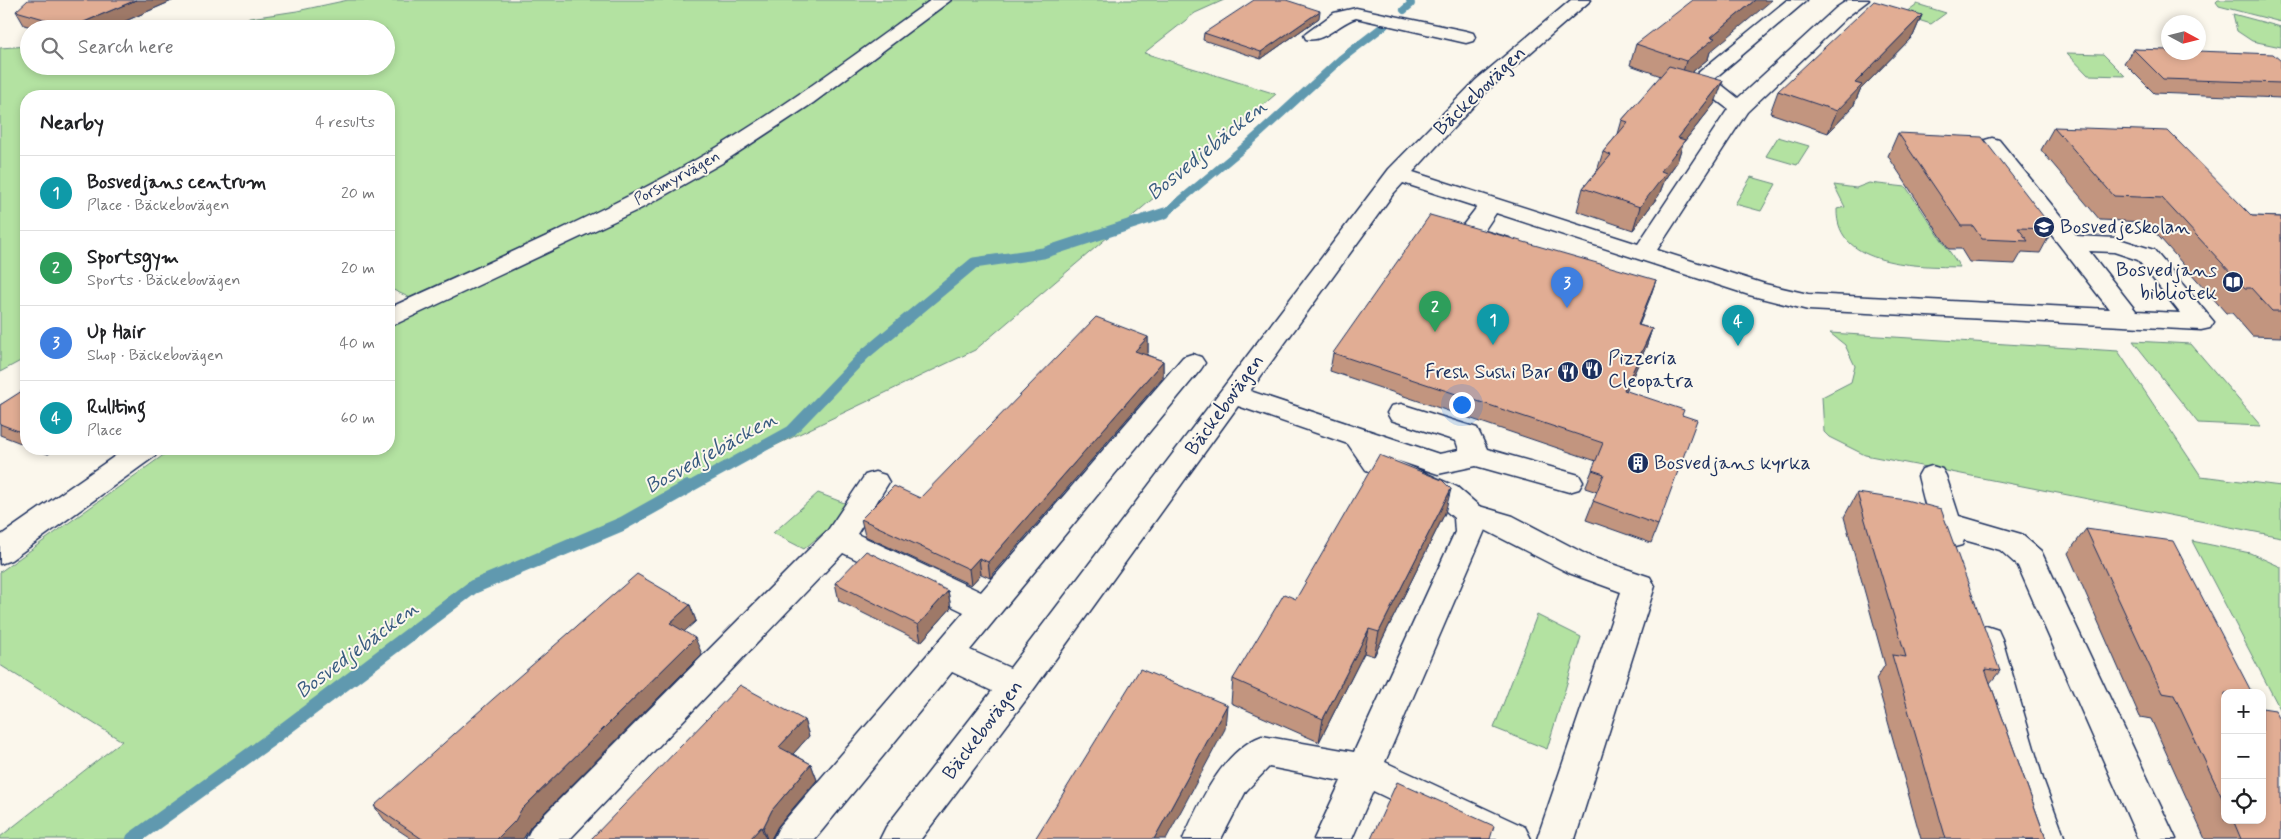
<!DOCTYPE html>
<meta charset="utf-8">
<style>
body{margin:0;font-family:Mynerve,sans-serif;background:#f6f6f6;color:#202124}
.controls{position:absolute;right:15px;bottom:15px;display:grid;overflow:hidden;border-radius:10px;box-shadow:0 2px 8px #0003}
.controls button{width:45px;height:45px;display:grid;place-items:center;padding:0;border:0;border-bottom:1px solid #e0e0e0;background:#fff;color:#202124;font:25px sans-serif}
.compass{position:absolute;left:2161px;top:15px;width:45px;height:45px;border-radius:50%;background:#fff;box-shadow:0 2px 8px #0003;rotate:97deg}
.you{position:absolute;left:1461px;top:404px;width:18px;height:18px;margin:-12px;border:4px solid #fff;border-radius:50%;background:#1a73e8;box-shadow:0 0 0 8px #1a73e833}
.badge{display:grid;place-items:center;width:32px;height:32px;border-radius:50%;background:#1b2f5e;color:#fff;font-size:16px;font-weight:700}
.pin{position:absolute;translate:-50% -41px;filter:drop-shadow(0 1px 2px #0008)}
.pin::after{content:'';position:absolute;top:26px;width:18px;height:15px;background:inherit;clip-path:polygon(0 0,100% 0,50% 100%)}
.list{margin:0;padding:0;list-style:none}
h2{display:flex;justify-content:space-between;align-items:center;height:65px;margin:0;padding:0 20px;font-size:21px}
h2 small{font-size:16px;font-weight:400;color:#757577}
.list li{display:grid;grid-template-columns:32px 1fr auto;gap:15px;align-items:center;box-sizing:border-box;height:75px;padding:0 20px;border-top:1px solid #e0e0e0}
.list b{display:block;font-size:19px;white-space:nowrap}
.list p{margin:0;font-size:16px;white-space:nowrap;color:#757577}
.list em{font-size:16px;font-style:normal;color:#757577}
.icon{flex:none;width:28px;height:28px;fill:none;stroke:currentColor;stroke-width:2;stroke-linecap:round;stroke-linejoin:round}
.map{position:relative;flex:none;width:2281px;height:839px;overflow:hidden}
.search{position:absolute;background:#fff;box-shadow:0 2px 8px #0003;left:20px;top:20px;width:375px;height:55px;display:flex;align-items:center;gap:12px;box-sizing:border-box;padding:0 18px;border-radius:28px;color:#757577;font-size:19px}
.panel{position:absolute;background:#fff;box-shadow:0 2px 8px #0003;left:20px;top:90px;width:375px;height:365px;border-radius:20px}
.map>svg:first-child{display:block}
</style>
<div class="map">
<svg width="2281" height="839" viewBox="0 0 2281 839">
<rect width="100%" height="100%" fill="#fbf7ec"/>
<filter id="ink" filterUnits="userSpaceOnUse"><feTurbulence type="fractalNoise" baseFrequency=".02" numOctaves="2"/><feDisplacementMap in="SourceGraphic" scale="10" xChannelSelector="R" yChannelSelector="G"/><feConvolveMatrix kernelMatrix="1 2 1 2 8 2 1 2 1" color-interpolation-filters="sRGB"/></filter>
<g filter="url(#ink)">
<g fill="#b3e2a1" stroke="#678880">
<polygon points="348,0 1224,0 1195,13 1144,53 1276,94 975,350 481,586 134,839 0,839 0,837 122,741 0,665 0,572 172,449 389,449 389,319 419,302 389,288 389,96 26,96 26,358 0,372 0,48 29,46 29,66 386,66 386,29 177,29 297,11"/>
<polygon points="2218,0 2281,0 2281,22 2219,6 2216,2"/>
<polygon points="1917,4 1946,13 1931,24 1902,15"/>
<polygon points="2233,14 2281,27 2281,47 2252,41 2237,31"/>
<polygon points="2067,53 2103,54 2125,76 2088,75"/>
<polygon points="1778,137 1809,146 1797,165 1766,156"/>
<polygon points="1751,177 1776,184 1761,211 1735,204"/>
<path d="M 1869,183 L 1906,187 L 1960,267 C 1921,266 1835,268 1837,209 L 1845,207 L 1834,185 L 1856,188 Z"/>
<polygon points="1830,333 2118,351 2201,476 2281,486 2281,537 1865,455 1829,437 1824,432 1822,397 1851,382 1855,366 1845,345"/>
<polygon points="2133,341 2191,344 2261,426 2198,423"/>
<polygon points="818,493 847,504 841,518 804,549 773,533"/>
<polygon points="2192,541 2250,553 2281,567 2281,711"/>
<polygon points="1537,615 1581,637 1547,749 1494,728"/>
</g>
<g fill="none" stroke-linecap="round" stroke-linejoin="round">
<g stroke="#6099af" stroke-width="8">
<polyline points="1404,10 1411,4 1410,0"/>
<polyline points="1163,215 1248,144 1341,59 1385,25"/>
</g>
<polyline stroke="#6099af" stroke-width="11" points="686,489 791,431 865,354 974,263 1043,253 1165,213"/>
<polyline stroke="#6099af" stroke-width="14" points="133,839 270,740 473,587 622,524 688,487"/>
<g stroke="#1b2f5e" stroke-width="3">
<g id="minor">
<path d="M 931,0 L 951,0 L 813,103 L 722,163 L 642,208 L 398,323 L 389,325 L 389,308 C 496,259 604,213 706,154 C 784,108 857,53 931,0 Z"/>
<path d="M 1571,0 L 1591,0 L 1490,88 L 1413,172 L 1638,244 L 1728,109 L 1703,90 L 1695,77 L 1698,73 L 1787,0 L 1807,0 L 1715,78 L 1718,82 L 1738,98 L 1836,8 L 1848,0 L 1869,0 L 1848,16 L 1747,112 L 1657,250 L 1765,284 L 1808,294 L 2109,309 L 1981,144 L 1985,140 L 1992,138 L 1999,140 L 2077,236 L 2116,238 L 2154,250 L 2214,322 L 2210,328 L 2201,330 L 1808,310 L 1749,295 L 1496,213 L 1484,231 L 1509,238 L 1513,243 L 1509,248 L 1501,250 L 1466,240 L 1460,229 L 1477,207 L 1403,183 L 1393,194 L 1250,391 L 1439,454 L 1459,450 L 1456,441 L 1391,420 L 1387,413 L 1391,406 L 1401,404 L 1477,428 L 1487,449 L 1579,475 L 1583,482 L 1579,489 L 1569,492 L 1476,466 L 1438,474 L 1396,460 L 1457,487 L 1479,506 L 1513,516 L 1591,557 L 1650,577 L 1655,586 L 1575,839 L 1537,839 L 1621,592 L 1569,573 L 1485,530 L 1385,762 L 1525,827 L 1531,839 L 1473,839 L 1373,791 L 1352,839 L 1314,839 L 1341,781 L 1269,767 L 1246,791 L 1221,839 L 1183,839 C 1199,803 1223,750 1262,736 L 1354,752 L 1455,532 L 1454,518 L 1437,503 L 1366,470 L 1348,444 L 1238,406 L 1028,697 L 921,839 L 880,839 L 886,827 L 992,691 L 952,672 L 815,839 L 773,839 L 779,827 L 964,612 L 843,553 L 570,839 L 526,839 L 532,827 L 828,530 L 865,475 L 875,472 L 885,475 L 889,482 L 857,534 L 981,592 L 1183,357 L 1192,354 L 1201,357 L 1205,363 L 1201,369 L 970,650 L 1010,668 L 1389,169 L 1476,80 ZM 2089,251 L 2114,252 L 2138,260 L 2180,313 L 2136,311 Z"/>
<path d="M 1356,8 L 1466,31 L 1473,33 L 1475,37 L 1473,41 L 1466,43 L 1356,18 C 1339,23 1324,43 1306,39 L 1304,35 L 1334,13 Z"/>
<polygon points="125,449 159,449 155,456 11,560 0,564 0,536"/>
<polygon points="1932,466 1942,469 1946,476 1959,516 2021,534 2041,551 2176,839 2138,839 2018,566 2000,550 1964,540 1962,545 1951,548 1940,545 1934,532 1900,524 1896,516 1900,508 1911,505 1926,508 1918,476 1922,469"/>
<polygon points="1986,626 1998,630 2002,639 2043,779 2065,839 2027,839 2007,779 1970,639 1974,630"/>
</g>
</g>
<use href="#minor" fill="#fbf7ec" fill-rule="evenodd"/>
</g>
<g fill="#c2957f" stroke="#1b2f5e">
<polygon points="174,0 107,29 39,29 24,25 16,11"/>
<polygon points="1922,15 1913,36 1860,90 1853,107 1828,133 1770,113 1778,91"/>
<polygon points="1319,18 1261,59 1203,40 1204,33"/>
<polygon points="1636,44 1710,52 1708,59 1692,72 1715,103 1683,143 1677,162 1665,179 1659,195 1633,230 1577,211 1583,188 1597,171 1603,152 1618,134 1622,120 1661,76 1630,65"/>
<polygon points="2133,49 2281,61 2281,98 2154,93 2124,63"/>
<polygon points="2054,127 2252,216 2281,217 2281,337 2252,336 2232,313 2226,313 2146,222 2100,220 2041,150"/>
<polygon points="1898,133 2053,229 2040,253 2022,252 2015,264 1969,262 1961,249 1949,249 1888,156"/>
<polygon points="1656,280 1639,325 1652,329 1646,347 1626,391 1682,415 1658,525 1651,543 1586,520 1597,492 1585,488 1596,461 1330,371 1333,353"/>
<polygon points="1148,337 1148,353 1147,355 1163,361 1163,377 990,578 981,574 971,585 865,536 861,519 920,498"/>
<polygon points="26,390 26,445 0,435 0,405"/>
<polygon points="35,449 56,449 48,454"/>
<polygon points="1857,493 2000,671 1990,683 2046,839 1921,839 1876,679 1885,665 1844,517"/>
<polygon points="1445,513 1374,656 1364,653 1319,742 1231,703 1233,679 1296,599"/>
<polygon points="2086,529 2225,693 2225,820 2262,820 2281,839 2205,839 2151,719 2140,717 2068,553"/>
<polygon points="835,583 948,591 951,608 921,642 839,601"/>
<polygon points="690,605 696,621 684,631 702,654 531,826 525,836 523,839 412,839 386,822 374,806"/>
<polygon points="804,720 809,736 793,754 811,764 817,780 778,826 771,839 591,839"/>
</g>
<g fill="#9e7968" stroke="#1b2f5e">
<polygon points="136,0 174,0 107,29 73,29 72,27"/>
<polygon points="1755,0 1772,0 1710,52 1708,59 1680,82 1686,61 1711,37"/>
<polygon points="1320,11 1319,18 1261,59 1261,52"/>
<polygon points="1922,15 1913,36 1860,90 1853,107 1828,133 1837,111 1855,83"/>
<polygon points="1723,81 1715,103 1683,143 1677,162 1665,179 1659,195 1633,230 1640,207 1661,171 1678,138"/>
<polygon points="1656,280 1650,298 1632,343 1638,325"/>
<polygon points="1652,329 1646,347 1618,409 1624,390"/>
<polygon points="1148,337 1148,353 1135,367 1135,351"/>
<polygon points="1163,361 1163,377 990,578 988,562"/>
<polygon points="44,449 56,449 48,454"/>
<polygon points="1451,489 1445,513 1374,656 1379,632"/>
<polygon points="979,558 981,574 971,585 969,569"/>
<polygon points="948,591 951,608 921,642 918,625"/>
<polygon points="690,605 696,621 676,639 670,623"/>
<polygon points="1369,629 1364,653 1319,742 1323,719"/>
<polygon points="695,638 702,654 531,826 525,836 523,839 497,839 521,810"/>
<polygon points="1227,705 1225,729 1166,839 1154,839"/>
<polygon points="804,720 809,736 785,763 779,747"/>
<polygon points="811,764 817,780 778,826 771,839 767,839 763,828 772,810"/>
<polygon points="761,827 766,839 750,839"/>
</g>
<g fill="#e1ad94" stroke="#1b2f5e">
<polygon points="28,0 136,0 72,27 16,11"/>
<polygon points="1254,0 1286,0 1320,11 1261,52 1204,33"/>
<polygon points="1693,0 1755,0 1711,37 1715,38 1686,61 1636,44"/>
<polygon points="1874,1 1922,15 1855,83 1862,85 1837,111 1778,91"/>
<polygon points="2133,49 2168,50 2168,52 2198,52 2198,51 2273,54 2281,61 2281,83 2163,79"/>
<polygon points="1669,66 1723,81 1678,138 1685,140 1661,171 1666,173 1640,207 1583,188 1611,155 1603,152 1628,122 1622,120"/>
<polygon points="2054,127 2168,131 2252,216 2281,217 2281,311 2272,311 2251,288 2245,288 2162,198 2114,196"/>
<polygon points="1898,133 1982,137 2053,229 2018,228 2028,241 1982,239 1973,226 1961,226"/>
<polygon points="1430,215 1656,280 1638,325 1652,329 1624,390 1684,410 1682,415 1697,420 1658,525 1593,501 1604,474 1592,470 1603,443 1333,353"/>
<polygon points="1096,317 1148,337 1135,351 1163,361 988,562 979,558 969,569 861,519 894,486 920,498"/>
<polygon points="25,389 26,390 26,434 0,424 0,405"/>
<polygon points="1379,455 1442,480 1451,489 1379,632 1369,629 1323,719 1233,679 1284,594 1296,599"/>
<polygon points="1857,493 1906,500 1941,509 2000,671 1985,669 2046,839 1946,839 1892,655 1906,657"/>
<polygon points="2086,529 2173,541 2252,693 2225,693 2225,804 2174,695 2162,693"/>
<polygon points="866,551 948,591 918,625 835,583"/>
<polygon points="637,574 690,605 670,623 695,638 521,810 515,821 497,839 422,839 374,806 493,699"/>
<polygon points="1140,669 1227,705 1154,839 1035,839"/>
<polygon points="740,685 804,720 779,747 811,764 772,810 763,828 761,827 750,839 591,839"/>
<polygon points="2262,708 2275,710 2281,722 2281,839 2241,839 2233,820 2262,820"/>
<polygon points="1397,782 1494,826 1490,839 1371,839"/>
</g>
</g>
<defs>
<g id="school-disc" transform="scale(1.125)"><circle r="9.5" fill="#1b2f5e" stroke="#fbf7ec"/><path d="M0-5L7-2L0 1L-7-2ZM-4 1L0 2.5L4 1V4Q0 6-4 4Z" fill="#fff"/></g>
<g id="library-disc" transform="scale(1.125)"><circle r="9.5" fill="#1b2f5e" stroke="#fbf7ec"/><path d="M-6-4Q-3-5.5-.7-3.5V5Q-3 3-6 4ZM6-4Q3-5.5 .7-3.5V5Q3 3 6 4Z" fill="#fff"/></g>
<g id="restaurant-disc" transform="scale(1.125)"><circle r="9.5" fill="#1b2f5e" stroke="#fbf7ec"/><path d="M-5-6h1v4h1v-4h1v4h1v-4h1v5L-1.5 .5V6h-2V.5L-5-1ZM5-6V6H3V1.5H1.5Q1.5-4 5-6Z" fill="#fff"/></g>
<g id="building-disc" transform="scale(1.125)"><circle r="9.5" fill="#1b2f5e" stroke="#fbf7ec"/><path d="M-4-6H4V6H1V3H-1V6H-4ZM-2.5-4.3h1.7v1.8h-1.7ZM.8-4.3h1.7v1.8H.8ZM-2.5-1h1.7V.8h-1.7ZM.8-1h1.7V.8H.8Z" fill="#fff"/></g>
</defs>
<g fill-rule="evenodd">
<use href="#school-disc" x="2044" y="227"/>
<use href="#library-disc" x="2233" y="282"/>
<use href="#restaurant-disc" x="1592" y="369"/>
<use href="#restaurant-disc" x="1568" y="372"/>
<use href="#building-disc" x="1638" y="463"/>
</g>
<g text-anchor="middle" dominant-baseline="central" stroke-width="4" stroke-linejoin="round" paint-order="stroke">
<g font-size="16" fill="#1b2f5e" stroke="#fbf7ec">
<text transform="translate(677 178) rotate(-29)">Porsmyrvägen</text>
</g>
<g font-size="20" fill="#1b2f5e" stroke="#fbf7ec">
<text transform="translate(1480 91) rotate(-44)">Bäckebovägen</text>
<text transform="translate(1225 405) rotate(-54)">Bäckebovägen</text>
<text transform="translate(983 730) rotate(-53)">Bäckebovägen</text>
</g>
<g font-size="20" fill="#1b2f5e" stroke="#fbf7ec" text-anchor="start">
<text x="2060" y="227">Bosvedjeskolan</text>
<text x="2217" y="270" text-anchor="end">Bosvedjans<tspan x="2217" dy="23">bibliotek</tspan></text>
<text x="1608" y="358">Pizzeria<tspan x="1608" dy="23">Cleopatra</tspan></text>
<text x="1552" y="372" text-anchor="end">Fresh Sushi Bar</text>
<text x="1654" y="463">Bosvedjans kyrka</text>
</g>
<g font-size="21" font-style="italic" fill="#385b80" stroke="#fbf7ec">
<text transform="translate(1207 150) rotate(-39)">Bosvedjebäcken</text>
<text transform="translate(711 453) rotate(-29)">Bosvedjebäcken</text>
<text transform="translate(357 650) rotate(-37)">Bosvedjebäcken</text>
</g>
</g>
</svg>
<div class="controls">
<button>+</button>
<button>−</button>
<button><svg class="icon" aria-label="locate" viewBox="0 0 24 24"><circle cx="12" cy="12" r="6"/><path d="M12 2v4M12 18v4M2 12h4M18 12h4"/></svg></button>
</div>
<svg class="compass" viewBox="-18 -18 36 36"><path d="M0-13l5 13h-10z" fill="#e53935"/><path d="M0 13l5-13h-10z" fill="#757577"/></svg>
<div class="you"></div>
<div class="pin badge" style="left:1493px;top:345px;background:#0f9aa8">1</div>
<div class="pin badge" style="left:1435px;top:332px;background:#2e9e5b">2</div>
<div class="pin badge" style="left:1567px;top:308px;background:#3f7fe0">3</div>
<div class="pin badge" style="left:1738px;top:346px;background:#0f9aa8">4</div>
<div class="search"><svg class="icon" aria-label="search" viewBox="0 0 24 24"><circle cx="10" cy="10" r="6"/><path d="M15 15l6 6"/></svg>Search here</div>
<section class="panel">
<h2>Nearby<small>4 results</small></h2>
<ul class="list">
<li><span class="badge" style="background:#0f9aa8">1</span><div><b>Bosvedjans centrum</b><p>Place · Bäckebovägen</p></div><em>20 m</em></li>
<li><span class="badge" style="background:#2e9e5b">2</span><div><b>Sportsgym</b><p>Sports · Bäckebovägen</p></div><em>20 m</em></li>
<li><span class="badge" style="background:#3f7fe0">3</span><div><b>Up Hair</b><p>Shop · Bäckebovägen</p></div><em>40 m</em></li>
<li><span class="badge" style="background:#0f9aa8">4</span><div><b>Rullting</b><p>Place</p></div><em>60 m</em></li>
</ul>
</section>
</div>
